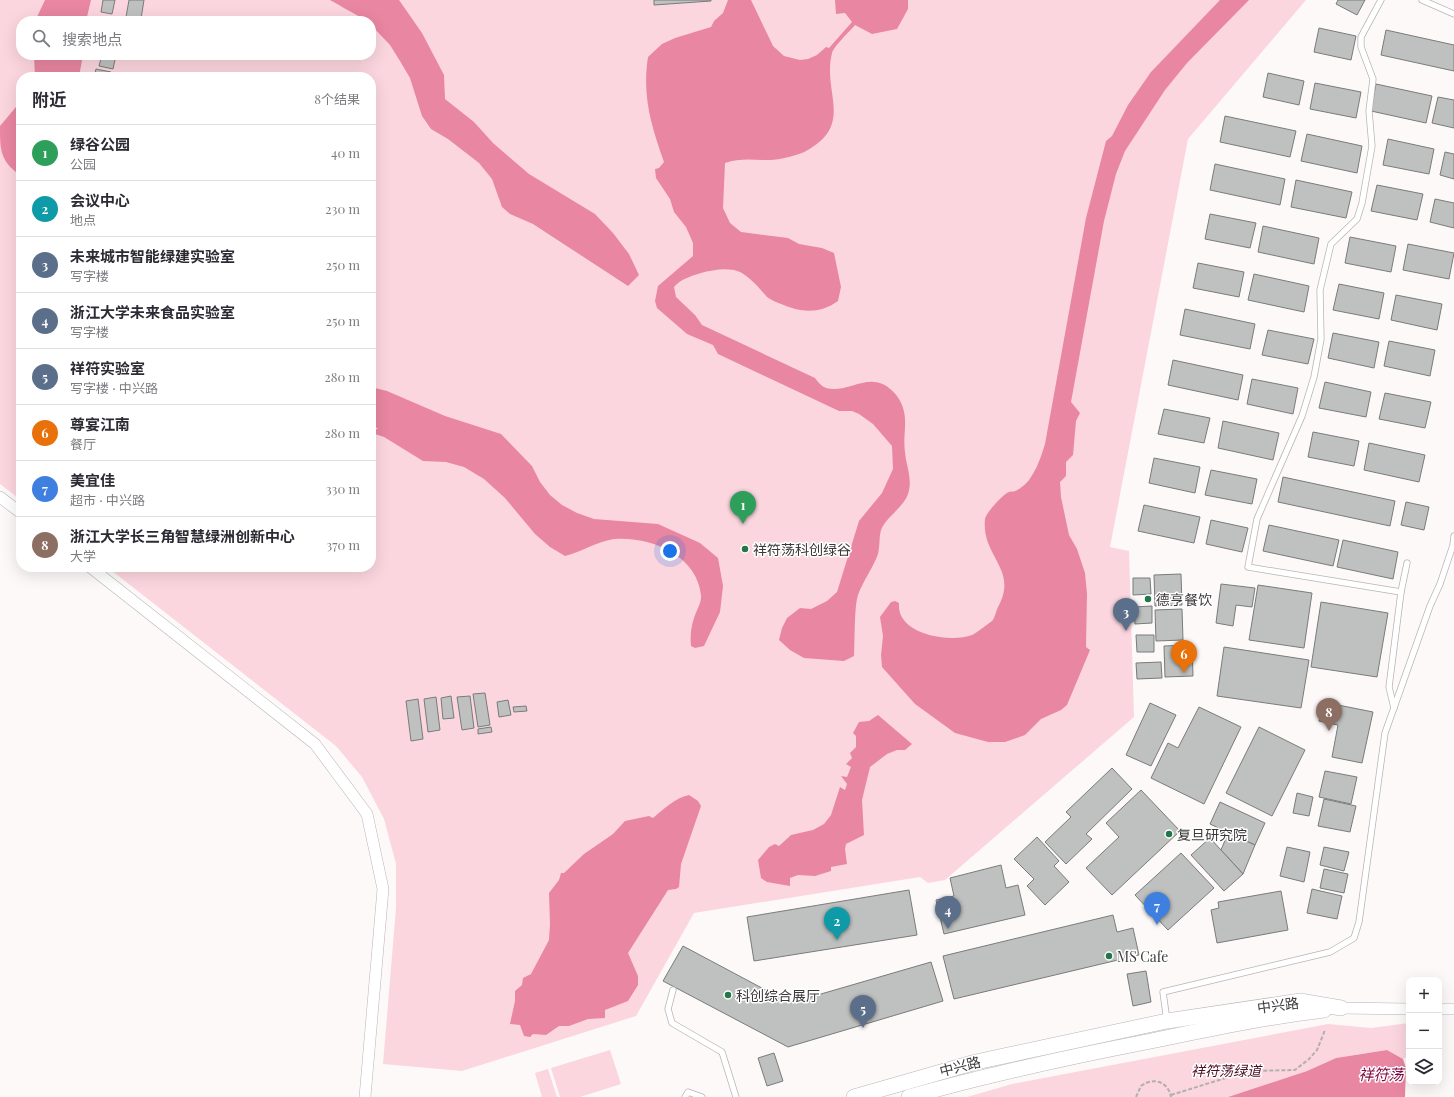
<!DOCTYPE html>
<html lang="zh">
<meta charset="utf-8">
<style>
body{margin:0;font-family:"Playfair Display","Noto Sans SC",serif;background:#f2f2f3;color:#2b2b33}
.controls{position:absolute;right:12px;bottom:12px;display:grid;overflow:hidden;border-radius:8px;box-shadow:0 4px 16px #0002}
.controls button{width:36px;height:36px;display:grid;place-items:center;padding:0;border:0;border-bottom:1px solid #e1e1e2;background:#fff;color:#2b2b33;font:20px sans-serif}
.you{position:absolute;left:670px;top:551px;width:14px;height:14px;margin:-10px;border:3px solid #fff;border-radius:50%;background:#1a73e8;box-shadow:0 0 0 6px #1a73e833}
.badge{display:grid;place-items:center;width:26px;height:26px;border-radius:50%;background:#227648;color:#fff;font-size:13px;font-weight:700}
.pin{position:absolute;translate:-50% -33px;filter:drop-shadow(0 1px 2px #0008)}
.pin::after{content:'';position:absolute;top:21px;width:14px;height:12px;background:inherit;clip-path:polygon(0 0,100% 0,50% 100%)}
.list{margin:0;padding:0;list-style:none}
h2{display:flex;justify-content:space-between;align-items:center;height:52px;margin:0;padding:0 16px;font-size:17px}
h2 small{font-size:13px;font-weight:400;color:#7c7c81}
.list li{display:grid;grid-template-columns:26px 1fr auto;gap:12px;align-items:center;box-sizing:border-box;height:56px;padding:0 16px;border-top:1px solid #e1e1e2}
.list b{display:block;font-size:15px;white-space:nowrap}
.list p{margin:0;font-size:13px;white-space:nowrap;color:#7c7c81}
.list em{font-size:13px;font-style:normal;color:#7c7c81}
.icon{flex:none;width:22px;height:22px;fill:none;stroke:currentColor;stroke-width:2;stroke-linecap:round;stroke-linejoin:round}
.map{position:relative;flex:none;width:1454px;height:1097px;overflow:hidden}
.search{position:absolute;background:#fff;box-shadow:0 4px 16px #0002;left:16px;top:16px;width:360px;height:44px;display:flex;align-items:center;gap:10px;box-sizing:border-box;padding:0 14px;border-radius:16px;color:#7c7c81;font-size:15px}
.panel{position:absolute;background:#fff;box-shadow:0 4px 16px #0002;left:16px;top:72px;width:360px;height:500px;border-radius:16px}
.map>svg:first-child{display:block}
</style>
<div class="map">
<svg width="1454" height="1097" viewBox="0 0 1454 1097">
<rect width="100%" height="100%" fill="#fdf9f9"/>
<g fill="#fcd6df" fill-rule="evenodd">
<path d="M 0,0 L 1306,0 L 1188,139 L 1110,547 L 1129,551 L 1134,717 L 945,880 L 928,883 L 920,877 L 694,913 L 636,1016 L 462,1071 L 383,1064 L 396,908 L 396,864 L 384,819 L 362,777 L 336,746 L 107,567 L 371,567 L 371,77 L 21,77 L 21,500 L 0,484 ZM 21,21 L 371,21 L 371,55 L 21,55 Z"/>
<polygon points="1409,1023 1409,1056 1403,1059 1387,1050 1336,1058 1307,1071 1228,1097 967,1097 1012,1084 1328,1024 1371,1028"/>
<polygon points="610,1050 621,1084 580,1097 560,1097 551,1068"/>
<polygon points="548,1069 557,1097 542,1097 535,1073"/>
</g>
<g fill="#e986a1">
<polygon points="45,0 91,0 86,21 35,21"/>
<path d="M 330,0 L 399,0 L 422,33 L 444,75 L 445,99 L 474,122 L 493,143 L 529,174 L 595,214 L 613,233 L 629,254 L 639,275 L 628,286 L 533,224 L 510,214 L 502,207 L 492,179 L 479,163 L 448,139 L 431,129 L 422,116 L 410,78 L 400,61 L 390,45 L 371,25 L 371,21 C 365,21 338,4 330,0 Z"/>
<path d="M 728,0 L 751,0 L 773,46 L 784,56 L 800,60 L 808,59 L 817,55 L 826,47 L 829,48 L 852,22 L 845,13 L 836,14 L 835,0 L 908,0 L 908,9 L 897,29 L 872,34 L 855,25 C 850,31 834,46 832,53 C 822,93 855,124 806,151 C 799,155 776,161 767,160 C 753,160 739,158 725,163 L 723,208 L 730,223 L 741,232 L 788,238 L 799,244 L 822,248 L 834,253 L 841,287 L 838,301 C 820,314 801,313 781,304 C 776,302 771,300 767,297 C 759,288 751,278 740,272 C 728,267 713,270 701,273 C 691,276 681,279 674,287 L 676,297 L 695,315 L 702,325 L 815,378 C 818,382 821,386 826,388 C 850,395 873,365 897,396 C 911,416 902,431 905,452 C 906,466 913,479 908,494 C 903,508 887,516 881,530 C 879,537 880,546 878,554 C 873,568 863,581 858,595 C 854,607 855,641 854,656 L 844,661 L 804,658 L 790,650 L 779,640 L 782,628 L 787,618 L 800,608 L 811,609 L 827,601 L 837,592 L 859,521 L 882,493 L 893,469 L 892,446 L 873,424 L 859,414 L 852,411 L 839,411 L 718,354 L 713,345 L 687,334 L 657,308 L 655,301 L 658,286 L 693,256 L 693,243 L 686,227 L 674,212 L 670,199 L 656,178 L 655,169 L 659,168 L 664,162 C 651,125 642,96 648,57 L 662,44 L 675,38 L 711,27 L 714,21 L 723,13 Z"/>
<path d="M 1220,0 L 1249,0 L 1187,63 L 1165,90 L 1125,151 L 1116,174 L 1104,221 L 1071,402 L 1080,413 L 1076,421 L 1073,455 L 1066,462 L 1066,476 L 1060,482 L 1061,497 L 1069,535 L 1077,549 L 1085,573 L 1087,594 L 1086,647 L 1090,650 L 1067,705 L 1061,710 L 1041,719 L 1025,735 L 1005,742 L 988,742 L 955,733 L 915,704 L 882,667 L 881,655 L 883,636 L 880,617 L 891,602 L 895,601 L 899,603 C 896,635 950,643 972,635 C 975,634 989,623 992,621 C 995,618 996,611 998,607 C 1019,569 981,557 985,519 C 986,513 1003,494 1009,492 C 1011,491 1013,492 1015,491 C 1019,490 1027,483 1029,480 C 1037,469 1041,457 1045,444 L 1086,218 L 1106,141 L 1112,136 L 1128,105 L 1151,72 Z"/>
<polygon points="34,55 83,55 79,77 35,77"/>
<path d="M 21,101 L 21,176 C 0,161 0,151 0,126 Z"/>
<path d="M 371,387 L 387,391 L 445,416 L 501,434 L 532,466 L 540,482 L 550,495 L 562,505 L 577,513 L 594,519 L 658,524 L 700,543 L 718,558 L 723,586 L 720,612 L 704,646 L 695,648 L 691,646 C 690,636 691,627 694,618 C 696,611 702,602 701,595 C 697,555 650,536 614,539 C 598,541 581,552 565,556 L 550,547 L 535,534 L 505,498 L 484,479 L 464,467 L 446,462 L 423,461 L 384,437 L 372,433 L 378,428 L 371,427 Z"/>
<polygon points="878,715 912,744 905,750 897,750 887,754 870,767 862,800 864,835 846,844 845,849 847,864 831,867 831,871 815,876 798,875 790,878 790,886 767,882 761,878 758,860 769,847 775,844 779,846 791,835 813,830 824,824 831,815 840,787 845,790 847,784 841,776 847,777 851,767 846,764 852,758 850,753 856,747 856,736 853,733 859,722 869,721"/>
<path d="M 689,795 L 698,801 L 701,806 L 681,864 L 679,887 L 676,889 L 668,890 L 628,953 L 638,976 L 638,985 L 628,1001 L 605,1010 L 605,1018 L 588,1019 L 569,1026 L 559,1026 L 546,1035 L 533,1034 L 530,1037 L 524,1036 L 520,1025 L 510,1024 L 515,1001 L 515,991 L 522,985 L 523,978 L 531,974 L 549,940 L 550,924 L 549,893 L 559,880 L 561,873 L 564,873 L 584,854 L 613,834 L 625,821 L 649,816 L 653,818 C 664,809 675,798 689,795 Z"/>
<polygon points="1387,1050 1403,1059 1406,1068 1405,1097 1228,1097 1307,1071 1336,1058"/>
</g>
<g fill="#bec1bf" stroke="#797c7a">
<polygon points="103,0 115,0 112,14 101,12"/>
<polygon points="129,0 144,0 141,19 126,17"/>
<polygon points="654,0 711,0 711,1 654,5"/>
<polygon points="1338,0 1365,0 1357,15 1336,4"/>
<polygon points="1319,28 1356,36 1351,60 1314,52"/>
<polygon points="1386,30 1454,45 1454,71 1381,55"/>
<polygon points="102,55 116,55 113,69 99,66"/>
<polygon points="96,69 111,72 110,77 94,77"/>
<polygon points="1268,73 1304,81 1299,105 1263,97"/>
<polygon points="1315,83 1361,92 1356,118 1310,109"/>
<polygon points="1376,84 1432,96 1426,123 1371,111"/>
<polygon points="1438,97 1454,100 1454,128 1432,123"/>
<polygon points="1225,116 1296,131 1290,157 1220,142"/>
<polygon points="1307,134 1362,146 1357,173 1301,161"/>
<polygon points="1388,139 1434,149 1429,174 1383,165"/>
<polygon points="1445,152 1454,154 1454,179 1440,175"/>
<polygon points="1215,164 1285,179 1280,205 1210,190"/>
<polygon points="1296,180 1352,192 1346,218 1291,207"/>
<polygon points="1377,185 1423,194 1417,220 1371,211"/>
<polygon points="1435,199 1454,203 1454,228 1430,222"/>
<polygon points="1210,214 1256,223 1250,248 1205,239"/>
<polygon points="1263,226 1319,238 1314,264 1258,252"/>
<polygon points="1350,237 1396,246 1391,272 1345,263"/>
<polygon points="1408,244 1454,253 1449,279 1403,270"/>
<polygon points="1198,263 1244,272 1239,297 1193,288"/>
<polygon points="1254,274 1309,286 1304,312 1248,300"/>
<polygon points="1339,284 1384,293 1379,319 1333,310"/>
<polygon points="1396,295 1442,304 1437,330 1391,320"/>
<polygon points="1185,309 1255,324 1250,349 1180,335"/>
<polygon points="1268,330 1314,339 1308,364 1262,355"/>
<polygon points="1333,333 1379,342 1374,368 1328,358"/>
<polygon points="1389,341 1435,350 1430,376 1384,366"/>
<polygon points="1173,360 1243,375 1238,400 1168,385"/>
<polygon points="1252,379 1298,388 1293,414 1247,404"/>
<polygon points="1325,382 1371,392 1366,417 1319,408"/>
<polygon points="1385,393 1431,402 1425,428 1379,419"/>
<polygon points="1164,409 1210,418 1204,443 1158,434"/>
<polygon points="1223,421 1279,433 1273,460 1218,448"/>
<polygon points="1313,432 1359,441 1354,466 1308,457"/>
<polygon points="1369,443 1425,455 1419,482 1364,470"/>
<polygon points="1154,458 1200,467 1195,493 1149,483"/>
<polygon points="1211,470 1257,479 1252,504 1205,495"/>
<polygon points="1283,477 1395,501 1390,526 1278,502"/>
<polygon points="1406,502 1429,507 1424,530 1401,525"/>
<polygon points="1144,505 1200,517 1194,543 1138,531"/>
<polygon points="1211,520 1248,528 1242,552 1206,544"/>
<polygon points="1269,525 1339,540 1333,566 1263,551"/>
<polygon points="1343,540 1398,552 1393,579 1337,567"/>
<polygon points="1181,574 1182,605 1155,606 1154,575"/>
<polygon points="1133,578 1150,578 1151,594 1133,595"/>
<polygon points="1221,584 1255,588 1252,607 1236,605 1233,626 1216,623"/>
<polygon points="1258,585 1312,593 1304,648 1249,640"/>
<polygon points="1321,602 1388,613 1377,677 1311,667"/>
<polygon points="1152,606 1152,623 1135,624 1134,607"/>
<polygon points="1182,609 1183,640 1156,641 1155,610"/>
<polygon points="1136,635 1154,635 1154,652 1137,652"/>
<polygon points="1192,645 1193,676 1165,677 1164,646"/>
<polygon points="1224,647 1309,660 1301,708 1217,696"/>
<polygon points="1161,662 1162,678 1137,679 1136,663"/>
<polygon points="485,693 490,725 478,727 473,694"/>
<polygon points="451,696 454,718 443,719 441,698"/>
<polygon points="470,696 474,728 462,730 457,697"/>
<polygon points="436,697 440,730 428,732 424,699"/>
<polygon points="418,699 423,739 411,741 406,701"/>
<polygon points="508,700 511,715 499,717 497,702"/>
<polygon points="1323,702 1373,712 1362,763 1332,757 1338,725 1319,721"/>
<polygon points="1150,703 1176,715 1151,766 1126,755"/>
<polygon points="526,706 527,711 514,712 513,707"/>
<polygon points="1199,707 1241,727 1204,804 1151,778 1168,743 1178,748"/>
<polygon points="491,727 492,732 478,734 478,729"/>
<polygon points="1259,727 1305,750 1272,816 1226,793"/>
<polygon points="1112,768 1132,789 1086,834 1092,839 1066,864 1045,842 1071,817 1066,812"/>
<polygon points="1325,771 1357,777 1351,804 1319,797"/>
<polygon points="1141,790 1180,831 1112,895 1086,868 1119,837 1106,823"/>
<polygon points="1297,793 1313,797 1309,816 1293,813"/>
<polygon points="1324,799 1356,806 1350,832 1318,826"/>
<polygon points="1220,802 1265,823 1255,845 1210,824"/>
<polygon points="1228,833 1255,845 1243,874 1221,850"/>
<polygon points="1037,837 1059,861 1054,866 1069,882 1045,905 1027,886 1034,879 1014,859"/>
<polygon points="1210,838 1243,874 1224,891 1191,855"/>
<polygon points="1287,847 1310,852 1304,882 1280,876"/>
<polygon points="1324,847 1349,852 1344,871 1320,865"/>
<polygon points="1181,853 1214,888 1168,930 1135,895"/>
<polygon points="1001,865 1006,888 1018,885 1025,915 944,934 936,900 954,896 950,878"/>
<polygon points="1324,869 1348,874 1344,893 1320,888"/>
<polygon points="1312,889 1342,896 1337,919 1307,913"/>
<polygon points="909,890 917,935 754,961 747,917"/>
<polygon points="1281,891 1288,930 1217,943 1211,910 1219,908 1218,902"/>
<polygon points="1113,915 1117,932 1133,928 1139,955 954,999 943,956"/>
<polygon points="683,946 790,1003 931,962 943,1001 788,1047 663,981"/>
<polygon points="1146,971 1151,1002 1133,1006 1127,974"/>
<polygon points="774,1053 783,1081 767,1086 758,1058"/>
</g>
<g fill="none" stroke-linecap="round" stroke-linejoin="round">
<g stroke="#b8b4b5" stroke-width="7">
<g id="service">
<polyline points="1381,0 1361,37 1361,47 1373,79 1369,111 1372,146 1362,203 1357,219 1331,244 1320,290 1321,339 1314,377 1302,416 1257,519 1248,567 1401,592"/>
<polyline points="1422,0 1454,14"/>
<polyline points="1394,708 1389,687 1401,592 1407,563"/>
<polyline points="673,990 668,1009 672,1023 722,1052 736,1097"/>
<polyline points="1167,1021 1163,992 1330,952 1354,938 1359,922 1385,733 1430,606 1440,584 1453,545 1454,536"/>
<polyline points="685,1097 688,1092 702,1097"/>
</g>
</g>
<g stroke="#b8b4b5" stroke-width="12">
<g id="minor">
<polyline points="0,497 21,513"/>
<polyline points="90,567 315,744 367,814 383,889 365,1097"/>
<polyline points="1341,1008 1409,1009"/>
<polyline points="1439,1009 1454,1009"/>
</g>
</g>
<g stroke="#b8b4b5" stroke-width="16">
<g id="secondary">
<polyline points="854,1097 976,1062 1167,1021 1300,1001 1341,1008"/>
<path d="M 909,1097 C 989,1074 1069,1057 1151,1041 C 1208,1029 1266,1017 1324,1010"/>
</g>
</g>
<g stroke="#b3afaf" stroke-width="2" stroke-dasharray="4 2" stroke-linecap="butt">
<polyline points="1171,1095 1248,1071 1295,1070 1309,1059 1317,1050 1325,1030"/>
<path d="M 1136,1097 L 1141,1086 C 1153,1077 1168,1081 1171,1097"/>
</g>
<use href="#service" stroke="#fff" stroke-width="5.5"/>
<use href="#minor" stroke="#fff" stroke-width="11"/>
<use href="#secondary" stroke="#fff" stroke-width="15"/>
</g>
<g fill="#227648" stroke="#fff" stroke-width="1.5">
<circle cx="745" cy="549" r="4"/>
<circle cx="1148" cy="599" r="4"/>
<circle cx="1169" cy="834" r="4"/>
<circle cx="1109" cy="956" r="4"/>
<circle cx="728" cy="995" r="4"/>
</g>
<g text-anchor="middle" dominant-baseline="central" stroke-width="3" stroke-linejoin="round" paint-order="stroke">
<g font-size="14" fill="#3b3939" stroke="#fff" text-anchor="start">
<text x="753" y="549">祥符荡科创绿谷</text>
<text x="1156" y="599">德亨餐饮</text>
<text x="1177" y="834">复旦研究院</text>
<text x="1117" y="956">MS Cafe</text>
<text x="736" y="995">科创综合展厅</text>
</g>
<g font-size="14" fill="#3b3939" stroke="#fff">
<text transform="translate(1278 1005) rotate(-7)">中兴路</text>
<text transform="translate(960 1066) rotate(-14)">中兴路</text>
</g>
<g font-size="14" font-style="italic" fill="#4b0e25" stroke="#fff">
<text x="1226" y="1070">祥符荡绿道</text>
</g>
<g font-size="15" font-style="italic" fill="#83073f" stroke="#fff">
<text x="1381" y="1074">祥符荡</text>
</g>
</g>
</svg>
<div class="controls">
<button>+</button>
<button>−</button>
<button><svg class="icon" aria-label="layers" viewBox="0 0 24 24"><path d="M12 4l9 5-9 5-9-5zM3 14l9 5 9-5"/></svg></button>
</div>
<div class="you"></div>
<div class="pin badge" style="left:743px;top:524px;background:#2e9e5b">1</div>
<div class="pin badge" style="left:837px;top:940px;background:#0f9aa8">2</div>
<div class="pin badge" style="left:1126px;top:631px;background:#5c6f8a">3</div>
<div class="pin badge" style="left:948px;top:929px;background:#5c6f8a">4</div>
<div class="pin badge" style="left:863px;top:1028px;background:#5c6f8a">5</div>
<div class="pin badge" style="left:1184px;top:673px;background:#e8710a">6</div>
<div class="pin badge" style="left:1157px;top:925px;background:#3f7fe0">7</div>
<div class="pin badge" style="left:1329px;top:731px;background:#8d6e63">8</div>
<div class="search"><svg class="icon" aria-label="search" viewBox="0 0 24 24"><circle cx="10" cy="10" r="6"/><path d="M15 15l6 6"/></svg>搜索地点</div>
<section class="panel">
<h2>附近<small>8个结果</small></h2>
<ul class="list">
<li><span class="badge" style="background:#2e9e5b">1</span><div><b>绿谷公园</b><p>公园</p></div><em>40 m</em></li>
<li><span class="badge" style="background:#0f9aa8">2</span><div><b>会议中心</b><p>地点</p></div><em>230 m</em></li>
<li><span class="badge" style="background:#5c6f8a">3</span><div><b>未来城市智能绿建实验室</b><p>写字楼</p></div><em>250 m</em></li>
<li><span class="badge" style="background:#5c6f8a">4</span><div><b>浙江大学未来食品实验室</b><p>写字楼</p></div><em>250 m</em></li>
<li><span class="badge" style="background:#5c6f8a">5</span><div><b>祥符实验室</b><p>写字楼 · 中兴路</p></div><em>280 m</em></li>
<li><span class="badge" style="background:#e8710a">6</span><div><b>尊宴江南</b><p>餐厅</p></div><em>280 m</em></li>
<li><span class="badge" style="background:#3f7fe0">7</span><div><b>美宜佳</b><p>超市 · 中兴路</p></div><em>330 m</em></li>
<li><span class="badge" style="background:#8d6e63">8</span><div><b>浙江大学长三角智慧绿洲创新中心</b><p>大学</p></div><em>370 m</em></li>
</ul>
</section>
</div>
